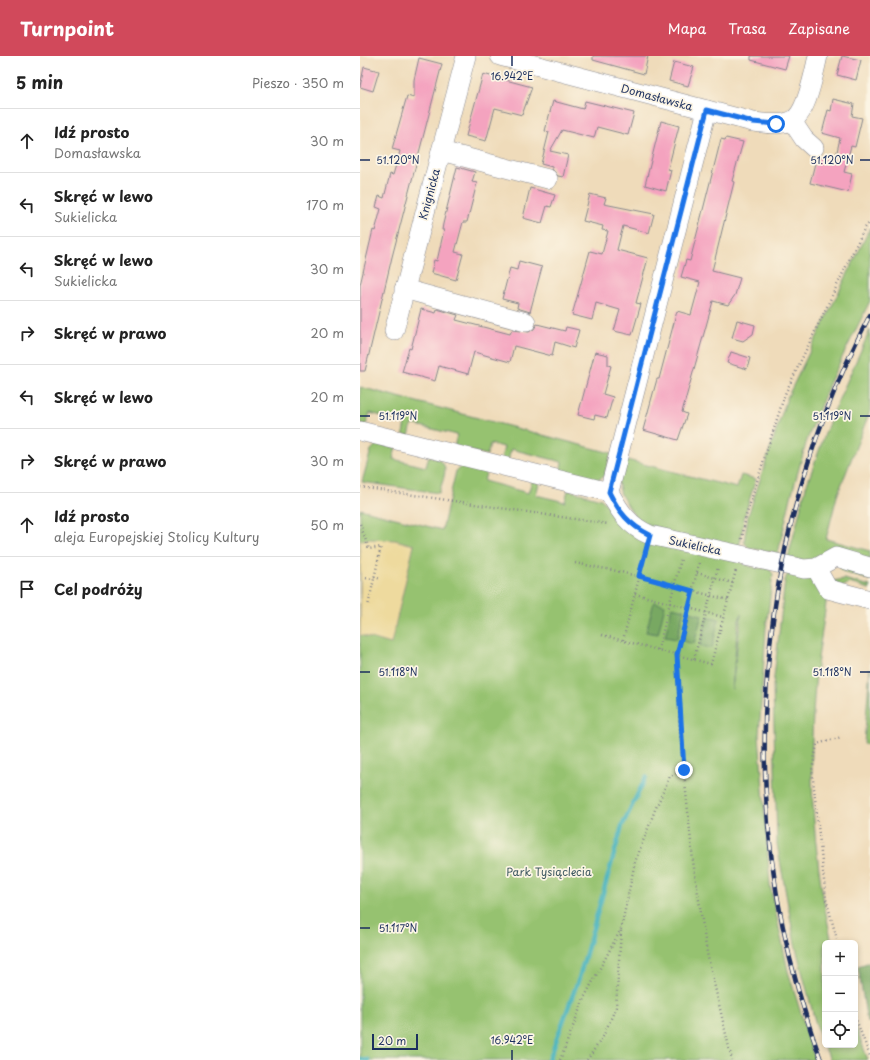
<!DOCTYPE html>
<html lang="pl">
<meta charset="utf-8">
<style>
body{margin:0;font-family:"Playpen Sans",sans-serif;background:#f2f2f2;color:#222}
.controls{position:absolute;right:12px;bottom:12px;display:grid;overflow:hidden;border-radius:6px;box-shadow:0 2px 6px #0003}
.controls button{width:36px;height:36px;display:grid;place-items:center;padding:0;border:0;border-bottom:1px solid #e0e0e0;background:#fff;color:#222;font:20px sans-serif}
.scale{position:absolute;left:12px;bottom:10px;width:46px;box-sizing:border-box;padding-left:4px;border:2px solid #1b2f5e;border-top:0;font-size:11px;line-height:14px;white-space:nowrap;color:#1b2f5e;-webkit-text-stroke:3px #fcf5e5;paint-order:stroke}
.stop{position:absolute;width:12px;height:12px;margin:-9px;border:3px solid #1a73e8;border-radius:50%;background:#fff}
.stop.end{background:#1a73e8;border-color:#fff;box-shadow:0 1px 4px #0008}
.list{margin:0;padding:0;list-style:none}
h2{display:flex;justify-content:space-between;align-items:center;height:52px;margin:0;padding:0 16px;font-size:17px}
h2 small{font-size:13px;font-weight:400;color:#767676}
.list li{display:grid;grid-template-columns:26px 1fr auto;gap:12px;align-items:center;box-sizing:border-box;height:64px;padding:0 16px;border-top:1px solid #e0e0e0}
.list b{display:block;font-size:15px;white-space:nowrap}
.list p{margin:0;font-size:13px;white-space:nowrap;color:#767676}
.list em{font-size:13px;font-style:normal;color:#767676}
.icon{flex:none;width:22px;height:22px;fill:none;stroke:currentColor;stroke-width:2;stroke-linecap:round;stroke-linejoin:round}
.map{position:relative;flex:none;width:510px;height:1004px;overflow:hidden}
header{display:flex;align-items:center;gap:24px;box-sizing:border-box;height:56px;padding:0 20px;background:#d1495b;color:#fff}
header strong{font-size:19px}
nav{display:flex;gap:22px;margin-inline-start:auto;font-size:14px}
main{display:flex}
aside{flex:1;background:#fff}
.map>svg:first-child{display:block}
</style>
<header>
<strong>Turnpoint</strong>
<nav><a>Mapa</a><a>Trasa</a><a>Zapisane</a></nav>
</header>
<main>
<aside>
<h2>5 min<small>Pieszo · 350 m</small></h2>
<ul class="list">
<li><svg class="icon" aria-label="ahead" viewBox="0 0 24 24"><path d="M12 20V5M6 11l6-6 6 6"/></svg><div><b>Idź prosto</b><p>Domasławska</p></div><em>30 m</em></li>
<li><svg class="icon" aria-label="left" viewBox="0 0 24 24"><path d="M17 20v-9H6M10 6l-5 5 5 5"/></svg><div><b>Skręć w lewo</b><p>Sukielicka</p></div><em>170 m</em></li>
<li><svg class="icon" aria-label="left" viewBox="0 0 24 24"><path d="M17 20v-9H6M10 6l-5 5 5 5"/></svg><div><b>Skręć w lewo</b><p>Sukielicka</p></div><em>30 m</em></li>
<li><svg class="icon" aria-label="right" viewBox="0 0 24 24"><path d="M7 20v-9h11M14 6l5 5-5 5"/></svg><div><b>Skręć w prawo</b></div><em>20 m</em></li>
<li><svg class="icon" aria-label="left" viewBox="0 0 24 24"><path d="M17 20v-9H6M10 6l-5 5 5 5"/></svg><div><b>Skręć w lewo</b></div><em>20 m</em></li>
<li><svg class="icon" aria-label="right" viewBox="0 0 24 24"><path d="M7 20v-9h11M14 6l5 5-5 5"/></svg><div><b>Skręć w prawo</b></div><em>30 m</em></li>
<li><svg class="icon" aria-label="ahead" viewBox="0 0 24 24"><path d="M12 20V5M6 11l6-6 6 6"/></svg><div><b>Idź prosto</b><p>aleja Europejskiej Stolicy Kultury</p></div><em>50 m</em></li>
<li><svg class="icon" aria-label="arrive" viewBox="0 0 24 24"><path d="M6 21V4h12l-3 4 3 4H6"/></svg><div><b>Cel podróży</b></div></li>
</ul>
</aside>
<div class="map">
<svg width="510" height="1004" viewBox="0 0 510 1004">
<rect width="100%" height="100%" fill="#fcf5e5"/>
<filter id="ink" filterUnits="userSpaceOnUse"><feTurbulence type="fractalNoise" baseFrequency=".025" numOctaves="2"/><feDisplacementMap in="SourceGraphic" scale="8" xChannelSelector="R" yChannelSelector="G"/><feConvolveMatrix kernelMatrix="1 2 1 2 8 2 1 2 1" color-interpolation-filters="sRGB"/></filter>
<filter id="wash" filterUnits="userSpaceOnUse"><feTurbulence type="fractalNoise" baseFrequency=".012" numOctaves="4" result="noise"/><feDisplacementMap in="SourceGraphic" scale="16" xChannelSelector="R" yChannelSelector="G"/><feGaussianBlur stdDeviation="0.9" result="paint"/><feColorMatrix in="noise" values="0 0 0 0 0 0 0 0 0 0 0 0 0 0 0 0 0 1.4 0 .05"/><feComposite in="paint" operator="in"/></filter>
<g filter="url(#wash)">
<rect width="100%" height="100%" fill="#efdbba"/>
<g fill="#96c26f" stroke="#587866" fill-rule="evenodd">
<polygon points="510,172 510,245 469,328 447,384 432,437 418,497 389,492 384,486 388,460 427,342"/>
<polygon points="510,274 510,355 477,440 466,483 510,495 510,506 451,506 428,502 446,431 471,361"/>
<polygon points="0,331 251,397 244,420 236,425 200,418 202,406 151,393 148,405 141,403 144,391 130,388 127,399 94,391 97,379 52,368 49,380 43,378 45,366 10,357 6,369 0,367"/>
<path d="M 17,388 L 36,391 L 33,403 L 66,411 L 69,400 C 93,406 84,419 79,437 L 2,426 L 11,394 Z"/>
<polygon points="263,403 377,432 381,419 396,423 385,458 379,492 303,477 277,464 261,439 258,425"/>
<path d="M 103,409 L 127,413 L 124,425 L 168,437 L 172,425 L 179,427 L 176,439 L 205,446 L 208,434 L 241,443 L 253,454 L 392,511 L 409,513 L 413,518 L 406,572 L 399,679 L 410,829 L 428,915 L 455,1004 L 0,1004 L 0,453 L 82,474 L 96,415 ZM 381,558 L 372,633 L 378,568 Z"/>
<polygon points="487,509 493,516 506,520 510,518 510,524 485,517 479,512"/>
<path d="M 429,515 L 448,518 L 467,539 C 463,573 456,607 454,642 C 448,725 454,806 472,887 L 465,887 L 465,989 L 495,989 L 495,969 L 508,1004 L 470,1004 L 456,969 L 435,888 L 417,788 L 413,630 L 425,524 Z"/>
<polygon points="484,523 510,530 510,533 489,527 482,531 473,525"/>
<polygon points="510,612 510,689 504,688"/>
</g>
<g fill="#78a862" stroke="#4a6c60">
<polygon points="294,546 305,549 298,578 286,576"/>
<polygon points="312,551 324,554 317,583 305,581"/>
<polygon points="330,556 342,559 334,588 323,585"/>
<polygon points="347,560 359,563 352,592 340,590"/>
<polygon points="510,906 510,966 507,966 498,910"/>
</g>
<polygon fill="#eeda9e" stroke="#84847e" points="6,483 35,484 54,489 31,588 0,579 0,485"/>
<g fill="none" stroke-linecap="round" stroke-linejoin="round">
<g stroke="#42b1bc" stroke-width="4.5">
<polyline points="0,1003 8,1004"/>
<polyline points="189,1004 219,922 262,770 286,721"/>
</g>
</g>
<g id="blocks">
<g fill="#f4a3bf">
<polygon points="233,0 288,0 284,18 233,4"/>
<polygon points="391,0 429,0 425,13 391,4"/>
<polygon points="482,0 501,4 496,24 477,19"/>
<polygon points="59,2 82,8 32,201 5,315 0,315 0,229 13,174 15,175 21,153 16,151 19,140 24,142 30,118 33,119 40,95 32,93 47,40 54,42 54,24"/>
<polygon points="314,6 334,11 328,30 309,25"/>
<polygon points="4,11 19,15 13,35 0,31"/>
<polygon points="123,18 172,31 162,59 135,52 126,85 106,80"/>
<polygon points="473,43 494,48 492,60 502,62 495,91 491,90 484,116 492,118 488,136 450,127 456,103 460,101 475,105 480,82 462,77 468,54 471,55"/>
<polygon points="193,45 223,53 225,45 274,57 268,79 237,71 234,82 202,74 190,95 208,99 203,121 198,120 192,113 192,111 181,108 189,76 185,75"/>
<polygon points="301,65 319,70 308,113 311,114 306,135 285,129"/>
<polygon points="366,82 383,86 372,125 374,126 352,215 380,222 375,239 368,249 353,245 322,356 327,358 318,384 283,374 297,323 299,323 317,255 331,259 340,226 321,221 326,204 330,205 361,83 365,84"/>
<polygon points="97,111 115,116 112,126 117,127 107,166 103,166 95,196 103,198 96,224 71,217 74,204 77,205 84,174 82,174 83,168"/>
<polygon points="170,132 195,139 191,151 187,150 182,167 163,162"/>
<polygon points="230,138 246,142 244,148 294,158 289,177 263,170 257,194 288,202 276,247 281,248 272,279 254,275 260,254 236,247 232,264 212,259 230,195 242,198 248,175 242,174 243,170 223,165"/>
<polygon points="159,205 182,211 170,256 157,252 158,247 142,243 150,212 157,214"/>
<polygon points="61,253 76,257 77,253 98,259 96,264 150,278 152,274 169,276 174,273 177,268 205,275 206,271 219,274 214,292 195,286 192,300 154,290 150,306 114,296 108,318 79,310 75,325 42,316 49,292 51,293"/>
<polygon points="377,264 395,269 393,278 383,285 372,282"/>
<polygon points="235,296 248,299 248,309 251,310 243,338 253,341 247,362 235,359 234,363 218,359"/>
<polygon points="371,296 390,302 387,313 367,307"/>
</g>
</g>
</g>
<g filter="url(#ink)">
<use href="#blocks" fill-opacity="0" stroke="#85858c" stroke-width="1"/>
<g fill="none" stroke-linecap="round" stroke-linejoin="round">
<g stroke="#85858c" stroke-width="20">
<g id="minor">
<path d="M 140,0 L 393,66 C 405,67 419,70 431,65 C 447,59 454,16 458,0"/>
<path d="M 347,54 L 249,436 C 260,456 269,470 290,479 L 444,513 L 456,512 L 476,501 L 510,511"/>
<polyline points="432,65 444,83 454,92"/>
<polyline points="81,95 188,123"/>
<polyline points="44,233 166,266"/>
<polyline points="34,275 106,0"/>
<polyline points="0,375 249,436"/>
<polyline points="456,512 468,533 510,544"/>
</g>
</g>
<g stroke="#85858c" stroke-width="2.5" stroke-dasharray="1 3" stroke-linecap="butt">
<polyline points="0,431 248,468"/>
<polyline points="0,468 9,493 21,491 8,550"/>
<polyline points="382,483 386,460 425,338 504,173 510,166"/>
<polyline points="215,507 257,515 368,544"/>
<polyline points="339,507 317,599 320,677 333,805 347,897 372,1004"/>
<polyline points="337,517 373,527"/>
<polyline points="14,521 21,523"/>
<polyline points="6,522 13,523"/>
<polyline points="275,538 363,561"/>
<polyline points="242,579 351,608 376,514"/>
<polyline points="263,584 286,495"/>
<polyline points="298,594 321,503"/>
<polyline points="334,603 358,511"/>
<polyline points="478,887 466,843 452,714 457,688 482,681"/>
<polyline points="495,961 510,1000"/>
<polyline points="200,1004 224,942 261,873 275,806 295,754 310,720 324,714"/>
<polyline points="227,1004 243,981 256,951 261,874"/>
</g>
<use href="#minor" stroke="#fff" stroke-width="19"/>
<g stroke="#1b2f5e" stroke-width="4.5">
<path id="rail" d="M 461,1004 C 371,761 390,488 510,259"/>
</g>
<use href="#rail" stroke="#fcf5e5" stroke-width="3" stroke-dasharray="9" stroke-linecap="butt"/>
</g>
</g>
<g fill="none" stroke-linecap="round" stroke-linejoin="round" filter="url(#ink)">
<path stroke="#1a73e8" stroke-width="5" d="M 324,714 L 317,599 L 333,535 L 279,520 L 290,479 C 269,469 259,456 249,436 L 347,54 L 393,66 L 416,68"/>
</g>
<path fill="none" stroke="#1b2f5e" stroke-width="1.5" d="M 152,0 L 152,10M 0,104 L 10,104M 500,104 L 510,104M 0,360 L 10,360M 500,360 L 510,360M 0,616 L 10,616M 500,616 L 510,616M 0,872 L 10,872M 152,994 L 152,1004"/>
<g text-anchor="middle" dominant-baseline="central" stroke-width="3.5" stroke-linejoin="round" paint-order="stroke">
<g font-size="11" fill="#1b2f5e" stroke="#fcf5e5">
<text transform="translate(297 41) rotate(15)">Domasławska</text>
<text transform="translate(69 138) rotate(-75)">Knignicka</text>
<text transform="translate(335 489) rotate(12)">Sukielicka</text>
</g>
<g font-size="11" fill="#405b63" stroke="#fcf5e5">
<text x="189" y="815">Park Tysiąclecia</text>
</g>
</g>
<g font-size="10" text-anchor="middle" fill="#1b2f5e" stroke="#fcf5e5" stroke-width="3.5" stroke-linejoin="round" paint-order="stroke">
<text x="152" y="24">16.942°E</text>
<text x="38" y="108">51.120°N</text>
<text x="472" y="108">51.120°N</text>
<text x="38" y="364">51.119°N</text>
<text x="472" y="364">51.119°N</text>
<text x="38" y="620">51.118°N</text>
<text x="472" y="620">51.118°N</text>
<text x="38" y="876">51.117°N</text>
<text x="152" y="988">16.942°E</text>
</g>
</svg>
<div class="controls">
<button>+</button>
<button>−</button>
<button><svg class="icon" aria-label="locate" viewBox="0 0 24 24"><circle cx="12" cy="12" r="6"/><path d="M12 2v4M12 18v4M2 12h4M18 12h4"/></svg></button>
</div>
<div class="scale">20 m</div>
<div class="stop" style="left:416px;top:68px"></div>
<div class="stop end" style="left:324px;top:714px"></div>
</div>
</main>
